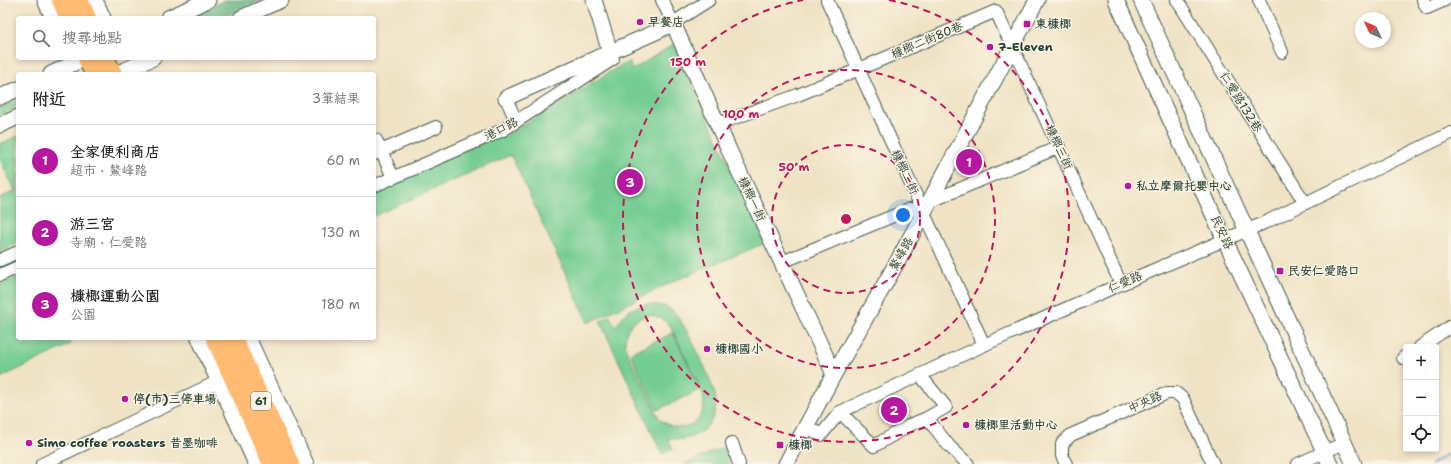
<!DOCTYPE html>
<html lang="zh-TW">
<meta charset="utf-8">
<style>
body{margin:0;font-family:"Shantell Sans","LXGW WenKai TC",sans-serif;background:#f2f2f2;color:#202124}
.controls{position:absolute;right:12px;bottom:12px;display:grid;overflow:hidden;border-radius:4px;box-shadow:0 2px 6px #0003}
.controls button{width:36px;height:36px;display:grid;place-items:center;padding:0;border:0;border-bottom:1px solid #e0e0e0;background:#fff;color:#202124;font:20px sans-serif}
.compass{position:absolute;left:1355px;top:12px;width:36px;height:36px;border-radius:50%;background:#fff;box-shadow:0 2px 6px #0003;rotate:314deg}
.you{position:absolute;left:903px;top:215px;width:14px;height:14px;margin:-10px;border:3px solid #fff;border-radius:50%;background:#1a73e8;box-shadow:0 0 0 6px #1a73e833}
.badge{display:grid;place-items:center;width:26px;height:26px;border-radius:50%;background:#b5179e;color:#fff;font-size:13px;font-weight:700}
.pin{position:absolute;translate:-50% -50%;border:2px solid #fff;box-shadow:0 1px 4px #0006}
.list{margin:0;padding:0;list-style:none}
h2{display:flex;justify-content:space-between;align-items:center;height:52px;margin:0;padding:0 16px;font-size:17px}
h2 small{font-size:13px;font-weight:400;color:#757577}
.list li{display:grid;grid-template-columns:26px 1fr auto;gap:12px;align-items:center;box-sizing:border-box;height:72px;padding:0 16px;border-top:1px solid #e0e0e0}
.list b{display:block;font-size:15px;white-space:nowrap}
.list p{margin:0;font-size:13px;white-space:nowrap;color:#757577}
.list em{font-size:13px;font-style:normal;color:#757577}
.icon{flex:none;width:22px;height:22px;fill:none;stroke:currentColor;stroke-width:2;stroke-linecap:round;stroke-linejoin:round}
.map{position:relative;flex:none;width:1451px;height:464px;overflow:hidden}
.search{position:absolute;background:#fff;box-shadow:0 2px 6px #0003;left:16px;top:16px;width:360px;height:44px;display:flex;align-items:center;gap:10px;box-sizing:border-box;padding:0 14px;border-radius:4px;color:#757577;font-size:15px}
.panel{position:absolute;background:#fff;box-shadow:0 2px 6px #0003;left:16px;top:72px;width:360px;height:268px;border-radius:4px}
.map>svg:first-child{display:block}
</style>
<div class="map">
<svg width="1451" height="464" viewBox="0 0 1451 464">
<rect width="100%" height="100%" fill="#fcf5e5"/>
<filter id="ink" filterUnits="userSpaceOnUse"><feTurbulence type="fractalNoise" baseFrequency=".025" numOctaves="2"/><feDisplacementMap in="SourceGraphic" scale="8" xChannelSelector="R" yChannelSelector="G"/><feConvolveMatrix kernelMatrix="1 2 1 2 8 2 1 2 1" color-interpolation-filters="sRGB"/></filter>
<filter id="wash" filterUnits="userSpaceOnUse"><feTurbulence type="fractalNoise" baseFrequency=".012" numOctaves="4" result="noise"/><feDisplacementMap in="SourceGraphic" scale="16" xChannelSelector="R" yChannelSelector="G"/><feGaussianBlur stdDeviation="0.9" result="paint"/><feColorMatrix in="noise" values="0 0 0 0 0 0 0 0 0 0 0 0 0 0 0 0 0 1.4 0 .05"/><feComposite in="paint" operator="in"/></filter>
<g filter="url(#wash)">
<rect width="100%" height="100%" fill="#f0e3c5"/>
<g fill="#74cd93" stroke="#4a8564" fill-rule="evenodd">
<polygon points="674,44 765,243 672,282 588,323 511,155 374,216 374,189 502,134 504,137 608,73 629,61 632,70"/>
<polygon points="18,100 18,106 0,115 0,108"/>
<polygon points="18,136 18,243 0,252 0,198 15,191 0,159 0,144"/>
<polygon points="18,276 18,338 69,338 71,344 0,378 0,284"/>
<path d="M 650,304 C 659,305 666,306 673,311 C 684,320 716,387 716,401 C 717,427 692,444 668,438 L 673,449 L 662,454 L 600,321 L 610,316 L 616,327 C 623,312 635,305 650,304 ZM 650,315 L 661,318 L 670,325 L 702,391 C 712,420 681,440 659,418 L 627,352 C 621,333 631,318 650,315 Z"/>
<polygon points="673,333 700,390 657,410 630,353"/>
<polygon points="724,447 729,464 684,464"/>
</g>
<polygon fill="#5fb07d" stroke="#3f7658" points="224,0 262,0 222,18 192,18"/>
<g fill="none" stroke-linecap="round" stroke-linejoin="round">
<polyline stroke="#6b9ed6" stroke-width="3" points="1432,464 1451,452"/>
</g>
</g>
<g filter="url(#ink)">
<g fill="none" stroke-linecap="round" stroke-linejoin="round">
<g stroke="#3e564a" stroke-width="14">
<g id="minor">
<polyline points="662,0 673,23 709,0"/>
<polyline points="827,0 984,345"/>
<polyline points="1177,0 1305,203"/>
<polyline points="1259,0 1282,52"/>
<polyline points="1423,0 1427,8 1445,0"/>
<polyline points="506,98 516,121"/>
<polyline points="718,124 798,95 996,11 1121,284"/>
<polyline points="376,140 393,177"/>
<polyline points="374,154 436,127"/>
<polyline points="374,186 503,130 613,59 610,52"/>
<polyline points="929,202 1059,147"/>
<polyline points="0,260 18,252"/>
<polyline points="782,262 910,209 924,212"/>
<polyline points="0,275 18,267"/>
<polyline points="1420,347 1451,326"/>
<polyline points="1403,358 1406,356"/>
<polyline points="920,375 946,407 927,418 949,446 968,464"/>
<polyline points="840,412 874,446 912,424 927,418"/>
<polyline points="806,426 821,435 840,412 984,345 1121,284 1264,223 1451,133"/>
<polyline points="732,443 739,464"/>
<polyline points="42,464 219,381"/>
<polyline points="1066,464 1062,456 1062,444 1071,435 1167,393 1176,393 1183,399 1213,464"/>
<polyline points="1298,464 1344,443"/>
</g>
</g>
<g stroke="#3e564a" stroke-width="17">
<g id="tertiary">
<polyline points="45,0 53,18"/>
<polyline points="95,0 103,18"/>
<polyline points="594,0 610,52"/>
<polyline points="1116,0 1217,223 1330,464"/>
<polyline points="1141,0 1354,464"/>
<polyline points="168,18 208,0"/>
<polyline points="241,18 281,0"/>
<polyline points="51,74 85,58"/>
<polyline points="116,74 153,58"/>
<polyline points="0,97 18,89"/>
<polyline points="506,98 658,31 673,23 729,150 834,374"/>
<polyline points="0,125 18,117"/>
<polyline points="199,338 256,464"/>
<polyline points="248,338 306,464"/>
<polyline points="786,464 834,374 900,257 1037,0"/>
</g>
</g>
<g stroke="#3e564a" stroke-width="22">
<g id="trunk">
<polyline points="62,0 70,18"/>
<polyline points="78,0 86,18"/>
<polyline points="88,58 95,74"/>
<polyline points="104,58 112,74"/>
<polyline points="216,338 273,464"/>
<polyline points="232,338 289,464"/>
</g>
</g>
<use href="#minor" stroke="#fff" stroke-width="12"/>
<use href="#tertiary" stroke="#fff" stroke-width="15"/>
<use href="#trunk" stroke="#ffbb71" stroke-width="20"/>
</g>
</g>
<g fill="none" stroke="#c2185b" stroke-width="2" stroke-dasharray="7 5">
<circle cx="846" cy="219" r="74"/>
<circle cx="846" cy="219" r="149"/>
<path d="M889 0A223 223 0 1 1 803 0"/>
</g>
<g fill="#b5179e" stroke="#fcf5e5" stroke-width="1.5">
<circle cx="640" cy="22" r="4"/>
<rect x="1023" y="20" width="8" height="8" rx="2"/>
<circle cx="990" cy="47" r="4"/>
<circle cx="1128" cy="186" r="4"/>
<rect x="1276" y="267" width="8" height="8" rx="2"/>
<circle cx="707" cy="349" r="4"/>
<circle cx="125" cy="399" r="4"/>
<circle cx="966" cy="425" r="4"/>
<circle cx="29" cy="443" r="4"/>
<rect x="776" y="441" width="8" height="8" rx="2"/>
</g>
<g text-anchor="middle" dominant-baseline="central" stroke-width="3" stroke-linejoin="round" paint-order="stroke">
<rect fill="#fcf5e5" stroke="#617469" stroke-width="1" x="251" y="392" width="20" height="18" rx="3"/>
<g font-size="11" font-weight="bold" fill="#1f3d34">
<text x="261" y="401">61</text>
</g>
<g font-size="12" font-weight="bold" fill="#1f3d34" stroke="#fcf5e5" text-anchor="start">
<text x="648" y="22">早餐店</text>
<text x="1035" y="24">東槺榔</text>
<text x="998" y="47">7-Eleven</text>
<text x="1136" y="186">私立摩爾托嬰中心</text>
<text x="1288" y="271">民安仁愛路口</text>
<text x="715" y="349">槺榔國小</text>
<text x="133" y="399">停(市)三停車場</text>
<text x="974" y="425">槺榔里活動中心</text>
<text x="37" y="443">Simo coffee roasters 昔墨咖啡</text>
<text x="788" y="445">槺榔</text>
</g>
<g font-size="12" fill="#1f3d34" stroke="#fcf5e5">
<text transform="translate(927 40) rotate(-23)">槺榔二街80巷</text>
<text transform="translate(1241 102) rotate(58)">仁愛路132巷</text>
<text transform="translate(501 129) rotate(-27)">港口路</text>
<text transform="translate(1059 147) rotate(65)">槺榔三街</text>
<text transform="translate(905 172) rotate(65)">槺榔二街</text>
<text transform="translate(752 199) rotate(65)">槺榔一街</text>
<text transform="translate(1222 232) rotate(65)">民安路</text>
<text transform="translate(901 254) rotate(-61)">鰲峰路</text>
<text transform="translate(1125 282) rotate(-23)">仁愛路</text>
<text transform="translate(1145 402) rotate(-24)">中央路</text>
</g>
</g>
<circle cx="846" cy="219" r="6" fill="#c2185b" stroke="#fcf5e5" stroke-width="2"/>
<g font-size="12" text-anchor="middle" font-weight="bold" fill="#c2185b" stroke="#fcf5e5" stroke-width="3" stroke-linejoin="round" paint-order="stroke">
<text x="688" y="66">150 m</text>
<text x="741" y="118">100 m</text>
<text x="794" y="171">50 m</text>
</g>
</svg>
<div class="controls">
<button>+</button>
<button>−</button>
<button><svg class="icon" aria-label="locate" viewBox="0 0 24 24"><circle cx="12" cy="12" r="6"/><path d="M12 2v4M12 18v4M2 12h4M18 12h4"/></svg></button>
</div>
<svg class="compass" viewBox="-18 -18 36 36"><path d="M0-13l5 13h-10z" fill="#e53935"/><path d="M0 13l5-13h-10z" fill="#757577"/></svg>
<div class="you"></div>
<div class="pin badge" style="left:969px;top:162px">1</div>
<div class="pin badge" style="left:894px;top:410px">2</div>
<div class="pin badge" style="left:630px;top:182px">3</div>
<div class="search"><svg class="icon" aria-label="search" viewBox="0 0 24 24"><circle cx="10" cy="10" r="6"/><path d="M15 15l6 6"/></svg>搜尋地點</div>
<section class="panel">
<h2>附近<small>3筆結果</small></h2>
<ul class="list">
<li><span class="badge">1</span><div><b>全家便利商店</b><p>超市 · 鰲峰路</p></div><em>60 m</em></li>
<li><span class="badge">2</span><div><b>游三宮</b><p>寺廟 · 仁愛路</p></div><em>130 m</em></li>
<li><span class="badge">3</span><div><b>槺榔運動公園</b><p>公園</p></div><em>180 m</em></li>
</ul>
</section>
</div>
